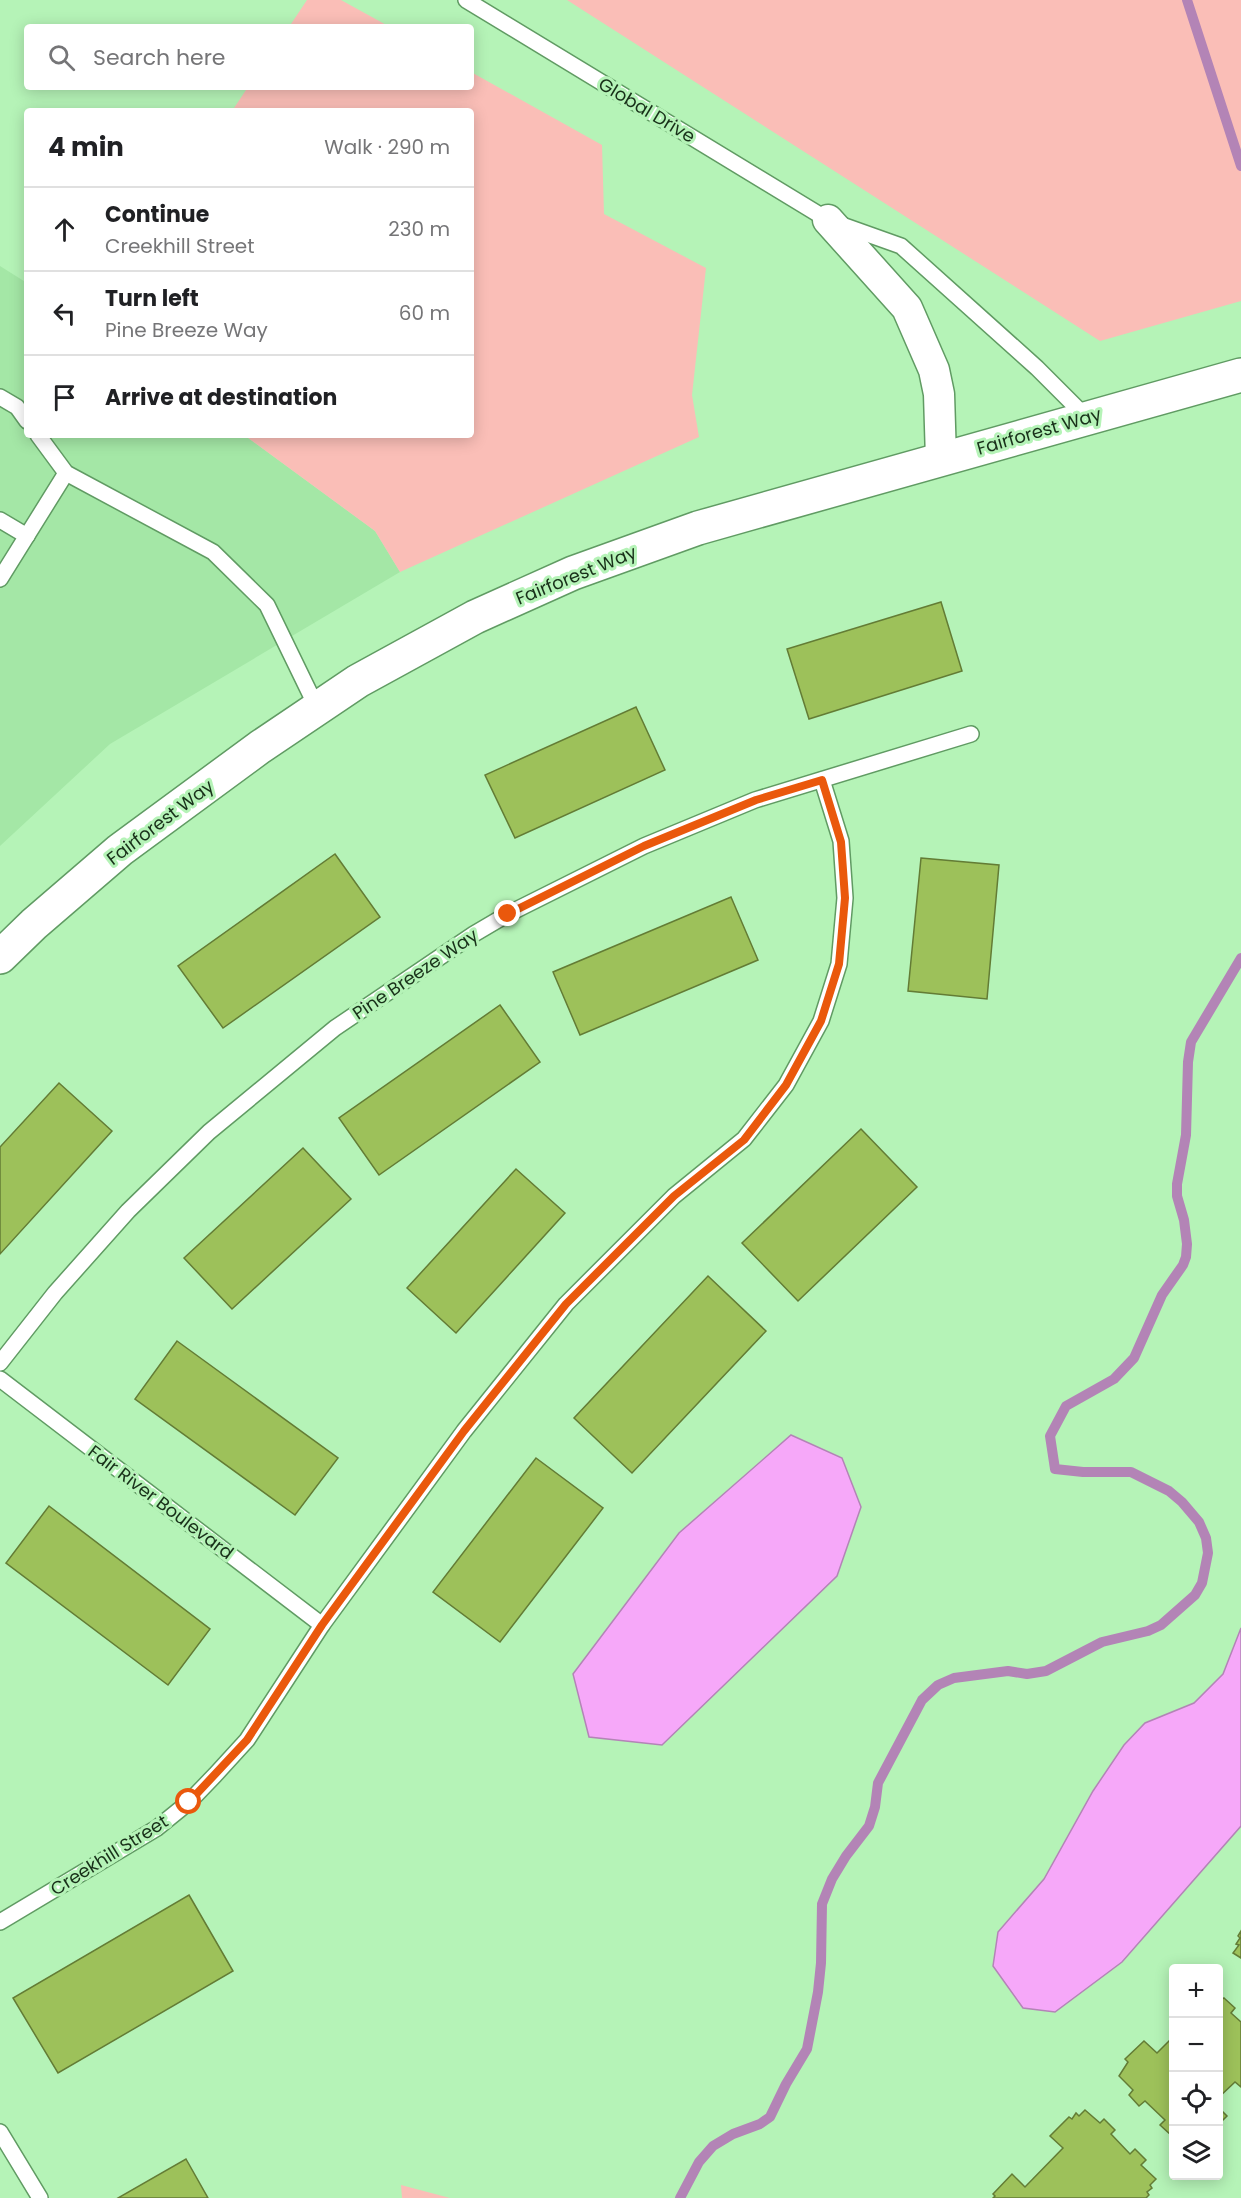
<!DOCTYPE html>
<meta charset="utf-8">
<style>
body{margin:0;font-family:Poppins,sans-serif;background:#f2f2f2;color:#202124}
.controls{position:absolute;right:18px;bottom:18px;display:grid;overflow:hidden;border-radius:6px;box-shadow:0 3px 15px #0003}
.controls button{width:54px;height:54px;display:grid;place-items:center;padding:0;border:0;border-bottom:2px solid #e0e0e0;background:#fff;color:#202124;font:30px sans-serif}
.stop{position:absolute;width:18px;height:18px;margin:-14px;border:4px solid #ea580c;border-radius:50%;background:#fff}
.stop.end{background:#ea580c;border-color:#fff;box-shadow:0 2px 6px #0008}
.list{margin:0;padding:0;list-style:none}
h2{display:flex;justify-content:space-between;align-items:center;height:78px;margin:0;padding:0 24px;font-size:26px}
h2 small{font-size:20px;font-weight:400;color:#757577}
.list li{display:grid;grid-template-columns:39px 1fr auto;gap:18px;align-items:center;box-sizing:border-box;height:84px;padding:0 24px;border-top:2px solid #e0e0e0}
.list b{display:block;font-size:22px;white-space:nowrap}
.list p{margin:0;font-size:20px;white-space:nowrap;color:#757577}
.list em{font-size:20px;font-style:normal;color:#757577}
.icon{flex:none;width:33px;height:33px;fill:none;stroke:currentColor;stroke-width:2;stroke-linecap:round;stroke-linejoin:round}
.map{position:relative;flex:none;width:1241px;height:2198px;overflow:hidden}
.search{position:absolute;background:#fff;box-shadow:0 3px 15px #0003;left:24px;top:24px;width:450px;height:66px;display:flex;align-items:center;gap:15px;box-sizing:border-box;padding:0 21px;border-radius:6px;color:#757577;font-size:22px}
.panel{position:absolute;background:#fff;box-shadow:0 3px 15px #0003;left:24px;top:108px;width:450px;height:330px;border-radius:6px}
.map>svg:first-child{display:block}
</style>
<div class="map">
<svg width="1241" height="2198" viewBox="0 0 1241 2198">
<rect width="100%" height="100%" fill="#b5f3b7"/>
<polygon fill="#a4e7a6" points="0,266 27,283 27,435 244,435 375,531 400,572 110,744 0,846"/>
<g fill="#fabeb7">
<polygon points="307,0 341,0 390,27 289,27"/>
<polygon points="567,0 1241,0 1241,301 1100,341"/>
<polygon points="471,72 602,145 604,214 706,268 692,395 699,437 400,572 375,531 244,435 471,435 471,111 232,111 248,87 471,87"/>
<polygon points="401,2185 450,2198 402,2198"/>
</g>
<g fill="#f6a8f9" stroke="#b384b6" stroke-width="1.5">
<polygon points="791,1435 842,1458 861,1507 837,1576 662,1745 589,1737 573,1674 679,1533"/>
<polygon points="1241,1628 1241,1826 1122,1962 1055,2012 1023,2008 993,1966 998,1932 1044,1879 1093,1791 1124,1745 1145,1723 1194,1703 1223,1674"/>
</g>
<g fill="none" stroke-linecap="round" stroke-linejoin="round">
<g stroke="#b384b6" stroke-width="10">
<polyline points="1187,0 1241,166"/>
<polyline points="680,2198 699,2162 713,2146 733,2134 760,2124 770,2117 786,2084 807,2049 818,1992 821,1963 822,1904 832,1879 846,1856 869,1826 875,1807 878,1783 922,1700 938,1685 954,1678 1008,1671 1027,1674 1046,1671 1102,1642 1148,1631 1161,1625 1195,1595 1202,1583 1208,1553 1206,1538 1199,1522 1182,1502 1169,1491 1131,1472 1083,1472 1055,1469 1050,1436 1066,1406 1114,1379 1134,1358 1162,1295 1183,1265 1186,1257 1187,1244 1184,1220 1177,1196 1177,1184 1186,1135 1188,1062 1191,1042 1241,958"/>
</g>
</g>
<g fill="#9dc15a" stroke="#637c35" stroke-width="1.5">
<polygon points="941,602 962,671 809,719 787,649"/>
<polygon points="636,707 665,770 515,838 485,775"/>
<polygon points="335,854 380,917 223,1028 178,966"/>
<polygon points="921,858 999,865 987,999 908,991"/>
<polygon points="731,897 758,960 580,1035 553,972"/>
<polygon points="500,1005 540,1062 379,1175 339,1118"/>
<polygon points="59,1083 112,1131 0,1254 0,1147"/>
<polygon points="861,1129 917,1187 798,1301 742,1243"/>
<polygon points="303,1148 351,1199 232,1309 184,1258"/>
<polygon points="516,1169 565,1213 456,1333 407,1288"/>
<polygon points="708,1276 766,1331 632,1473 574,1418"/>
<polygon points="177,1341 338,1458 295,1515 135,1399"/>
<polygon points="536,1458 603,1508 500,1642 433,1592"/>
<polygon points="49,1506 210,1629 168,1685 6,1563"/>
<polygon points="189,1895 233,1971 58,2073 13,1998"/>
<polygon points="1241,1931 1241,1958 1233,1953 1239,1945 1236,1944 1240,1938 1238,1936"/>
<polygon points="1224,1998 1235,2008 1231,2013 1241,2022 1241,2087 1235,2082 1218,2098 1218,2001"/>
<polygon points="1174,2036 1174,2133 1171,2135 1160,2125 1165,2120 1145,2101 1139,2106 1129,2095 1133,2090 1119,2076 1128,2062 1125,2059 1144,2041 1157,2053"/>
<polygon points="1218,2107 1227,2116 1218,2125"/>
<polygon points="1085,2110 1100,2123 1104,2119 1115,2130 1111,2134 1130,2154 1135,2149 1146,2160 1141,2165 1156,2179 1150,2185 1152,2188 1147,2192 1149,2195 1146,2198 993,2198 995,2196 993,2194 1012,2174 1025,2187 1063,2148 1050,2136 1069,2117 1072,2119 1076,2113 1079,2116"/>
<polygon points="186,2159 208,2198 118,2198"/>
</g>
<g fill="none" stroke-linecap="round" stroke-linejoin="round">
<g stroke="#609b63" stroke-width="18">
<g id="service">
<polyline points="466,0 828,220 901,246 1037,368 1087,418"/>
<polyline points="0,397 17,407 27,421"/>
<polyline points="38,435 66,473 213,552 267,605 317,708"/>
<polyline points="0,520 27,536"/>
<polyline points="0,579 66,473"/>
<polyline points="0,1363 55,1293 128,1211 209,1132 335,1028 474,934 508,914 644,846 755,800 971,734"/>
<polyline points="0,1379 322,1625"/>
<polyline points="0,1922 157,1828 189,1802 215,1775 247,1740 322,1625 464,1431 566,1304 674,1196 744,1139 786,1085 821,1021 839,964 845,898 841,841 822,780"/>
<polyline points="0,2132 40,2198"/>
</g>
</g>
<g stroke="#609b63" stroke-width="33">
<polyline id="minor" points="828,220 907,308 934,370 939,394 941,459"/>
</g>
<g stroke="#609b63" stroke-width="36">
<polyline id="secondary" points="0,957 34,924 120,850 260,747 358,681 475,617 573,573 698,528 1241,375"/>
</g>
<use href="#service" stroke="#fff" stroke-width="15"/>
<use href="#minor" stroke="#fff" stroke-width="30"/>
<use href="#secondary" stroke="#fff" stroke-width="33"/>
</g>
<g fill="none" stroke-linecap="round" stroke-linejoin="round">
<polyline stroke="#ea580c" stroke-width="8" points="189,1802 247,1740 322,1625 464,1431 566,1304 674,1196 744,1140 786,1085 821,1021 839,964 845,898 841,842 822,780 756,800 644,846 508,914"/>
</g>
<g text-anchor="middle" dominant-baseline="central" stroke-width="6" stroke-linejoin="round" paint-order="stroke">
<g font-size="18" fill="#183019" stroke="#b5f3b7">
<text transform="translate(647 110) rotate(31)">Global Drive</text>
<text transform="translate(1039 431) rotate(-16)">Fairforest Way</text>
<text transform="translate(576 575) rotate(-22)">Fairforest Way</text>
<text transform="translate(160 822) rotate(-37)">Fairforest Way</text>
<text transform="translate(415 974) rotate(-34)">Pine Breeze Way</text>
<text transform="translate(161 1502) rotate(37)">Fair River Boulevard</text>
<text transform="translate(109 1855) rotate(-32)">Creekhill Street</text>
</g>
</g>
</svg>
<div class="controls">
<button>+</button>
<button>−</button>
<button><svg class="icon" aria-label="locate" viewBox="0 0 24 24"><circle cx="12" cy="12" r="6"/><path d="M12 2v4M12 18v4M2 12h4M18 12h4"/></svg></button>
<button><svg class="icon" aria-label="layers" viewBox="0 0 24 24"><path d="M12 4l9 5-9 5-9-5zM3 14l9 5 9-5"/></svg></button>
</div>
<div class="stop" style="left:189px;top:1802px"></div>
<div class="stop end" style="left:508px;top:914px"></div>
<div class="search"><svg class="icon" aria-label="search" viewBox="0 0 24 24"><circle cx="10" cy="10" r="6"/><path d="M15 15l6 6"/></svg>Search here</div>
<section class="panel">
<h2>4 min<small>Walk · 290 m</small></h2>
<ul class="list">
<li><svg class="icon" aria-label="ahead" viewBox="0 0 24 24"><path d="M12 20V5M6 11l6-6 6 6"/></svg><div><b>Continue</b><p>Creekhill Street</p></div><em>230 m</em></li>
<li><svg class="icon" aria-label="left" viewBox="0 0 24 24"><path d="M17 20v-9H6M10 6l-5 5 5 5"/></svg><div><b>Turn left</b><p>Pine Breeze Way</p></div><em>60 m</em></li>
<li><svg class="icon" aria-label="arrive" viewBox="0 0 24 24"><path d="M6 21V4h12l-3 4 3 4H6"/></svg><div><b>Arrive at destination</b></div></li>
</ul>
</section>
</div>
